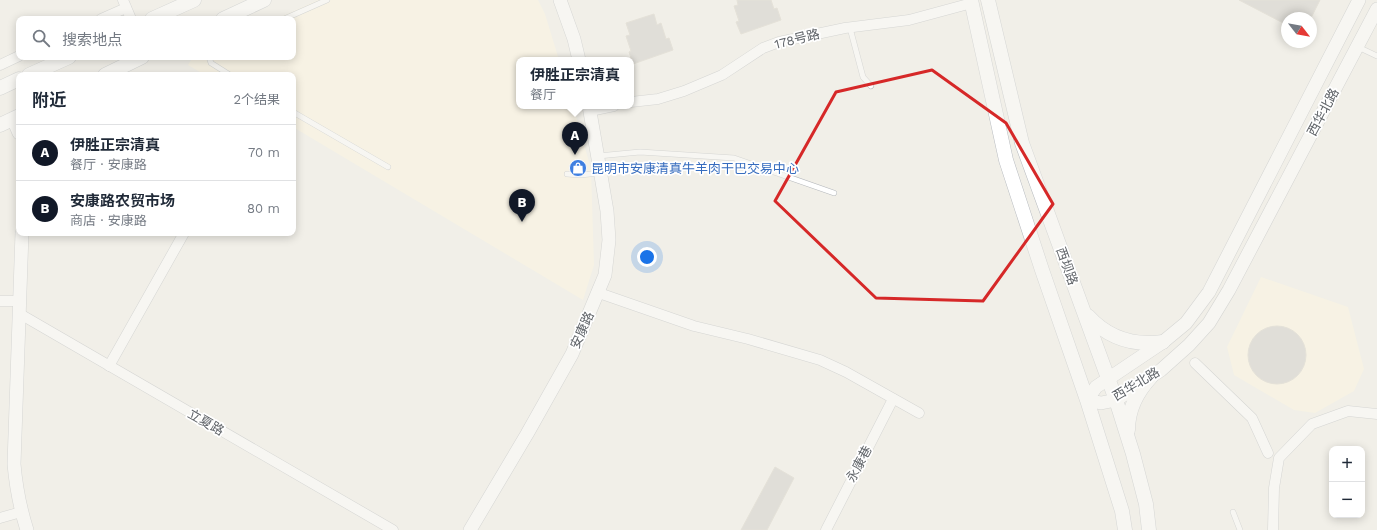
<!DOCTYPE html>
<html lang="zh">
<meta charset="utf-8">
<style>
body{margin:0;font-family:"Work Sans","Noto Sans SC",sans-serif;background:#f2f2f3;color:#1f2937}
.controls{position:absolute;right:12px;bottom:12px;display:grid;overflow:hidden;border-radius:8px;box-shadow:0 2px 10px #0003}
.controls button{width:36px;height:36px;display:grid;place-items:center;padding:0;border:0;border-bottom:1px solid #e0e1e3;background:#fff;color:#1f2937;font:20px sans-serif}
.compass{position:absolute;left:1281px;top:12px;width:36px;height:36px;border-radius:50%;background:#fff;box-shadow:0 2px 10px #0003;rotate:121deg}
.you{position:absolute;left:647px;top:257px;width:14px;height:14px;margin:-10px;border:3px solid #fff;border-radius:50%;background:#1a73e8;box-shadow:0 0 0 6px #1a73e833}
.badge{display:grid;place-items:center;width:26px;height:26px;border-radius:50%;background:#111827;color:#fff;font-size:13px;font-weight:700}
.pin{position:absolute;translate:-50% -33px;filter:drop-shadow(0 1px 2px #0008)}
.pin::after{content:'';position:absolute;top:21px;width:14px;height:12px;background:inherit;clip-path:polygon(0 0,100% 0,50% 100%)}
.popup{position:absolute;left:516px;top:57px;width:118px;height:52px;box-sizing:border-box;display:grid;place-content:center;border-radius:8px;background:#fff;filter:drop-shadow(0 1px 3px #0005);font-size:13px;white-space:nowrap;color:#747a83}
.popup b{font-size:15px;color:#1f2937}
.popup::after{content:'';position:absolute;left:50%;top:100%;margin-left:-8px;border:8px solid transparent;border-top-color:#fff}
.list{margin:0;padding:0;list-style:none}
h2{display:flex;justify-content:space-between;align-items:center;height:52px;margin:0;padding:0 16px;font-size:17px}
h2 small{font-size:13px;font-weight:400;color:#747a83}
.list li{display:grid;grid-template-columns:26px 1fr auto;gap:12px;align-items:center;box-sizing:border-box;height:56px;padding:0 16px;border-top:1px solid #e0e1e3}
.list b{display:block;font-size:15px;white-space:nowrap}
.list p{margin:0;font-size:13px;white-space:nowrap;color:#747a83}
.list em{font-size:13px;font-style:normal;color:#747a83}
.icon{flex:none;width:22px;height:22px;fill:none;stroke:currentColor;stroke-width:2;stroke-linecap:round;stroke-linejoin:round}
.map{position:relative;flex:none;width:1377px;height:530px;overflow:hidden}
.search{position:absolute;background:#fff;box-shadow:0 2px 10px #0003;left:16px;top:16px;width:280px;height:44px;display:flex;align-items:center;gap:10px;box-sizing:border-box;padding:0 14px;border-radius:8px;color:#747a83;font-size:15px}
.panel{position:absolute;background:#fff;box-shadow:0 2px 10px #0003;left:16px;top:72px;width:280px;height:164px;border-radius:8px}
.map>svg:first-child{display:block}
</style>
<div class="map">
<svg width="1377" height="530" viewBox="0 0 1377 530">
<rect width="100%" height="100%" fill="#f1efe8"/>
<g fill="#fef7e0">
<polygon points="318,0 538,0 545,14 559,60 519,60 519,106 573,106 591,169 594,265 583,300 293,127 293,75 205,75 188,65 193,57 293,57 293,19 276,19"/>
<polygon points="1261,277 1348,307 1364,369 1354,391 1315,413 1294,410 1234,375 1227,347"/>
</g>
<g fill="#cccac5" stroke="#d6d1c6">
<polygon points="737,0 771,0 774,9 777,8 781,20 741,34 736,22 739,21 734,6 738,5"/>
<polygon points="1239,0 1320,0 1311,18 1287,18 1287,25"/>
<polygon points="654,14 657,25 661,23 666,39 669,38 673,50 633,64 629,52 631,51 626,36 630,35 626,23"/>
<circle cx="1277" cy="355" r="29"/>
<polygon points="775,467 794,478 767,530 741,530"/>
</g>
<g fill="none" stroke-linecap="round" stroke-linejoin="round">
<g stroke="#b5b8bc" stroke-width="6">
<g id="service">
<polyline points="284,19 327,0"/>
<polyline points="850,28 863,77 871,86"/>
<polyline points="1358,47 1377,56"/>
<polyline points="209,57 211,63 230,75"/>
<polyline points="293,112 388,167"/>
<polyline points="598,156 640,152 734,158 834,193"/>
<polyline points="567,174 580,175 600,173"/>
<polyline points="1233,512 1240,530"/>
</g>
</g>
<g stroke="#b5b8bc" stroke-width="11">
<g id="minor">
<polyline points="123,0 131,19"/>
<polyline points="101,19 126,8"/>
<polyline points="0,65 19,56"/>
<polyline points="631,102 658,99 684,91 722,75 763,48 779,42 845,28 909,20 972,3"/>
<polyline points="590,111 614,106"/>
<polyline points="599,293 694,326 748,339 820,360 846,372 919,413"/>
<polyline points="0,301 20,301"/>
<polyline points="20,314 393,530"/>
<polyline points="1195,363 1252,418 1268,453"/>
<polyline points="109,366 184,233"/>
<polyline points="0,518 21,512"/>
<polyline points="826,530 893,399"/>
<polyline points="1273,530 1274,488 1279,458 1312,424 1348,411 1377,414"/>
</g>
</g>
<g stroke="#b5b8bc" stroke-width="14">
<g id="tertiary">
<polyline points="560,0 574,39 579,60"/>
<polyline points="1359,0 1209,292 1186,323 1163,342 1096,387 1087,400 1101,403 1116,400 1161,370 1189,345 1209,323 1229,290 1377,9"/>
<polyline points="13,119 19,133"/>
<path d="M 22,233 L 14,464 C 16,487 20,508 27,530"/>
<polyline points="470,530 527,434 572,354 605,275 609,240 607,211 589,106"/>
</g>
</g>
<g stroke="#b6babf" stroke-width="15">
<g id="secondary">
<polyline points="971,0 1006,160 1042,270 1087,400 1122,511 1125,530"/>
<polyline points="988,0 1022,143 1116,400 1133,454 1146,504 1149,530"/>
<polyline points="152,19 194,0"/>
<polyline points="223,19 264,0"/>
<polyline points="29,75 69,57"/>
<polyline points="105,75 142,57"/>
<polyline points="0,88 19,79"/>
<polyline points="0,125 19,116"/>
<path d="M 1088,316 C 1108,338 1134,346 1163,342"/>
<path d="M 1128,430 C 1128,409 1137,392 1151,377"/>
</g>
</g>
<use href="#service" stroke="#fff" stroke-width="5"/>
<use href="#minor" stroke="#fff" stroke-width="10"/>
<use href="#tertiary" stroke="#fff" stroke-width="13"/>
<use href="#secondary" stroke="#fff" stroke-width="14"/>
</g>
<path d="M0 0H1377V530H0ZM 932,70 L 1006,123 L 1053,204 L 983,301 L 876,298 L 775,201 L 836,92 Z" fill="#f1efe8" fill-opacity=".55" fill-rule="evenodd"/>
<path fill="none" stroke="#d62828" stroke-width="3" stroke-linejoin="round" d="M 932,70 L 1006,123 L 1053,204 L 983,301 L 876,298 L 775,201 L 836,92 Z"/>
<defs>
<g id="shop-disc" transform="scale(0.9)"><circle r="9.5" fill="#3f7fe0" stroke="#fff"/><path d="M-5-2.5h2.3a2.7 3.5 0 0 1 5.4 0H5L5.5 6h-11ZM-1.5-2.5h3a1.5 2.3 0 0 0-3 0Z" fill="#fff"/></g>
</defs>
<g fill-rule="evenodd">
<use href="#shop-disc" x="578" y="168"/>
</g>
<g text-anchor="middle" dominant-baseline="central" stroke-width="3.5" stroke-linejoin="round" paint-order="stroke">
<g font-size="13" fill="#5f6368" stroke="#fff">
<text transform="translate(797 39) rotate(-14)">178号路</text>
<text transform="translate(1323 112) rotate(-62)">西华北路</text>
<text transform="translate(1067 266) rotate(70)">西坝路</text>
<text transform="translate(582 330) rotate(-66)">安康路</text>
<text transform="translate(1136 384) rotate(-31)">西华北路</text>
<text transform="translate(206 422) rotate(30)">立夏路</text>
<text transform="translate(859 464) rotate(-62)">永康巷</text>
</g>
<g font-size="13" fill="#366cbe" stroke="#fff" text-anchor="start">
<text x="591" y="168">昆明市安康清真牛羊肉干巴交易中心</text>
</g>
</g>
</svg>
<div class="controls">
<button>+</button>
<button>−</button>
</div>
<svg class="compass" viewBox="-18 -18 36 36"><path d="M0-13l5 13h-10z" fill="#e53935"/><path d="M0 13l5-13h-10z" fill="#747a83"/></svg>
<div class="you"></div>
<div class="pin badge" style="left:575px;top:155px">A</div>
<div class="popup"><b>伊胜正宗清真</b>餐厅</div>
<div class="pin badge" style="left:522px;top:222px">B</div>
<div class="search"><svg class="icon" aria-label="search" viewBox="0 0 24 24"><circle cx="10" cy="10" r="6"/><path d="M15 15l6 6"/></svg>搜索地点</div>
<section class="panel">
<h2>附近<small>2个结果</small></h2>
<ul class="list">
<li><span class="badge">A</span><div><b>伊胜正宗清真</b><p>餐厅 · 安康路</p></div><em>70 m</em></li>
<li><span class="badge">B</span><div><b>安康路农贸市场</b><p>商店 · 安康路</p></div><em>80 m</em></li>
</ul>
</section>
</div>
